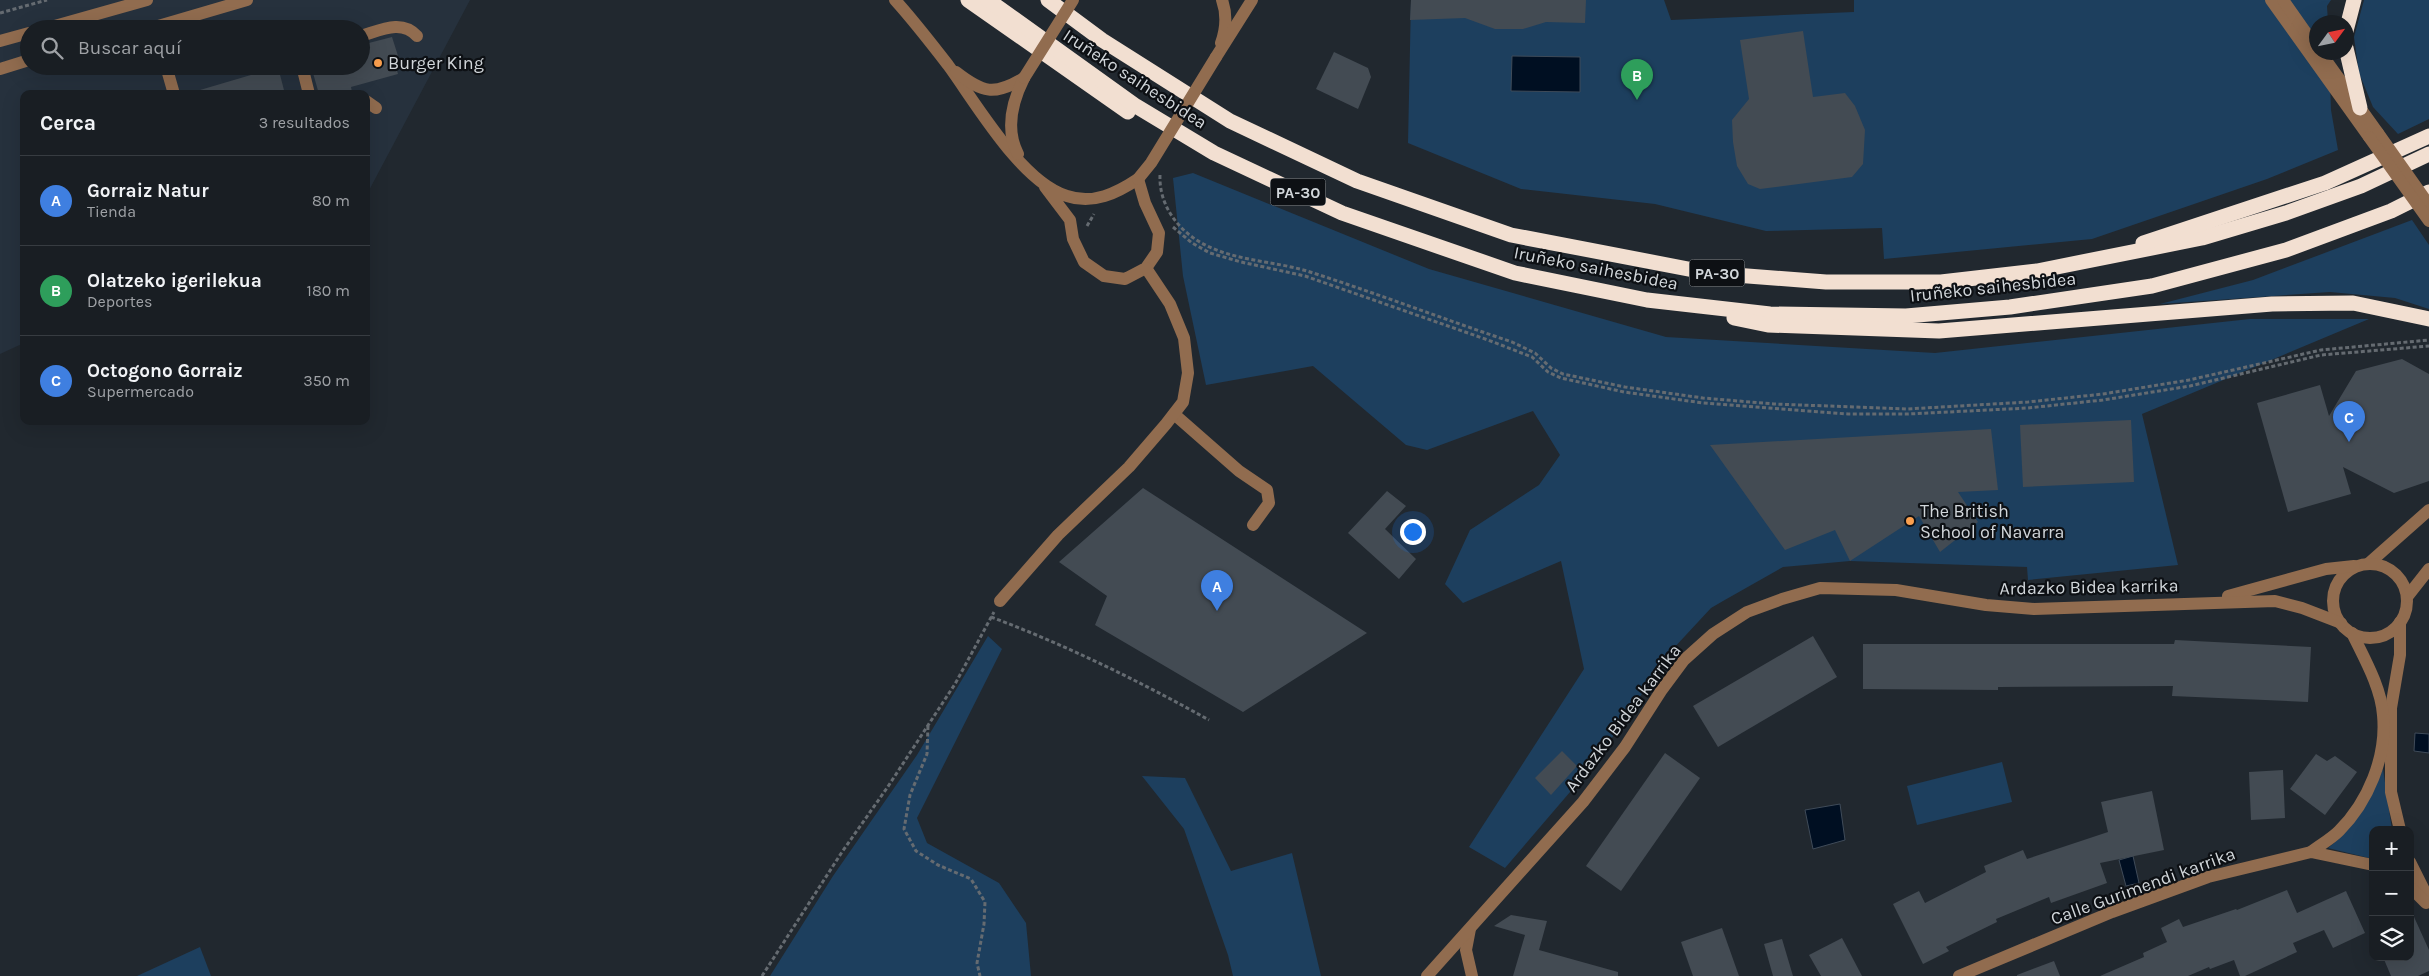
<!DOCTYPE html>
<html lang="es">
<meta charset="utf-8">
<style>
body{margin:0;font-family:Karla,sans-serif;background:#22272b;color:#f1f3f6}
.controls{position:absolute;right:15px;bottom:15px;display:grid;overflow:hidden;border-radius:10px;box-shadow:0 5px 20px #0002}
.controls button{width:45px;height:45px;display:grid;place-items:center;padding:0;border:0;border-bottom:1px solid #373c41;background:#191e23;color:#f1f3f6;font:25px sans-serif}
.compass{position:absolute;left:2309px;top:15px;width:45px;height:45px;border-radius:50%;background:#191e23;box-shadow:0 5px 20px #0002;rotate:57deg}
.you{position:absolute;left:1412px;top:531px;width:18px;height:18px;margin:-12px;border:4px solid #fff;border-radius:50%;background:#1a73e8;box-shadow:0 0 0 8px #1a73e833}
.badge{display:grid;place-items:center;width:32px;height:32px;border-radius:50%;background:#0b8043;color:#fff;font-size:16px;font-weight:700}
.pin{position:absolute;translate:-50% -41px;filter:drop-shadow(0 1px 2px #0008)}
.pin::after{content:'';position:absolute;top:26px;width:18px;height:15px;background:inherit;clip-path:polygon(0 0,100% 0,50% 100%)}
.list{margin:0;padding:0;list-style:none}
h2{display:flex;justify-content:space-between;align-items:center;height:65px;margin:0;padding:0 20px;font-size:21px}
h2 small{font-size:16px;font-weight:400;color:#9fa2a6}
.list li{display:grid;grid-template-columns:32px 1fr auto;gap:15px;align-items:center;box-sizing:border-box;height:90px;padding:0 20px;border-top:1px solid #373c41}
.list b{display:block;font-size:19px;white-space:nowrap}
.list p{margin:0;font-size:16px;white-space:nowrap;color:#9fa2a6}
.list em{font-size:16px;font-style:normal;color:#9fa2a6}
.icon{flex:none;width:28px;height:28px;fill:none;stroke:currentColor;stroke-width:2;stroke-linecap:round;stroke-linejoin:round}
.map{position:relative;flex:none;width:2429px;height:976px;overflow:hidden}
.search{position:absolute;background:#191e23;box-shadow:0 5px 20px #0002;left:20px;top:20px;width:350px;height:55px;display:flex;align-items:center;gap:12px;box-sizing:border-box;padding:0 18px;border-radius:28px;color:#9fa2a6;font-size:19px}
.panel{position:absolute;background:#191e23;box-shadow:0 5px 20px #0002;left:20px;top:90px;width:350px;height:335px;border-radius:10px}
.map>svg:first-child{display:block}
</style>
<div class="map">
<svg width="2429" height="976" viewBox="0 0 2429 976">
<rect width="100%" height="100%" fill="#21282f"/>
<path fill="#26313d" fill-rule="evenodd" d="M 0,0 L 470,0 L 366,196 L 366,94 L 24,94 L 24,343 L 0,354 ZM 29,29 L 361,29 L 361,66 L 29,66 Z"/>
<g fill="#1d3f5e">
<polygon points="1411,0 1664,0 1671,20 1854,12 1854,0 2331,0 2327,6 2328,22 2316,22 2316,52 2329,53 2331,110 2338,150 2267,179 2092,239 1884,259 1882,228 1766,231 1655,204 1521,189 1408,143"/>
<polygon points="2364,0 2429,0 2429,119 2398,134 2373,107 2359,73 2354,37"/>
<polygon points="1193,173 1429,269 1666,337 1935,353 2250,319 2369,319 2142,414 2178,565 2028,580 2027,567 1850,561 1783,567 1723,601 1711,608 1672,650 1594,764 1505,868 1469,847 1584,669 1561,561 1463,603 1445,584 1470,530 1539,485 1560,455 1533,411 1427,450 1406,445 1313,366 1206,385 1183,276 1173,178"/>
<polygon points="2412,220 2429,245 2429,309 2395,298 2330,292 2160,304 2253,280"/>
<polygon points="988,636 1002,649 917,818 927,843 999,883 1026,923 1031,976 770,976 833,876 917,755"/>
<polygon points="2002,762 2012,802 1917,825 1907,786"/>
<path d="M 2383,769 L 2392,830 L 2373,830 L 2373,859 L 2328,848 C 2357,825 2369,803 2383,769 Z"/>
<polygon points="1142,776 1185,778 1231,871 1292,853 1321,976 1233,976 1228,955 1184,829"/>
<polygon points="200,947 211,976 137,976"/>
</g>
<g fill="#000f22" stroke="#3f4b59">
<polygon points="1512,56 1580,57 1580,92 1511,91"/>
<polygon points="2415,733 2429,734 2429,753 2414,751"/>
<polygon points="1840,804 1845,840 1813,849 1805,810"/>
<polygon points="2133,856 2139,883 2126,886 2119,860"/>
</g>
<g fill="#434b53">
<polygon points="1411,0 1586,0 1585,23 1546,22 1523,29 1495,29 1465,18 1410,20"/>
<polygon points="1803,31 1813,97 1845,93 1855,106 1865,130 1863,164 1852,177 1760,189 1748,184 1737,166 1733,142 1732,120 1749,99 1740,40"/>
<polygon points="392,37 399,59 394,60 398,74 351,87 352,92 345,94 319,94 311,66 361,66 361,45"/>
<polygon points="1334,52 1368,68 1371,77 1358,109 1316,89"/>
<polygon points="278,67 285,94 201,94 200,90"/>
<polygon points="2402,359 2429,374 2429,481 2394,493 2343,467 2351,494 2288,512 2257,403 2320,385 2329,416 2356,371"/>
<polygon points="2131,420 2134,482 2023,487 2020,425"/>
<polygon points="1991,429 1998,490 1958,492 1978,522 1940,552 1919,516 1850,561 1835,530 1785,550 1710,445"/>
<polygon points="1143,488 1367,633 1243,712 1095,625 1107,596 1059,562"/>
<polygon points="1387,491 1406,506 1385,529 1416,559 1399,579 1348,533"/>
<polygon points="1813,636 1837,677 1718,747 1693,706"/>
<polygon points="2175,640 2311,647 2308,702 2172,696 2173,686 1998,687 1998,690 1863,689 1863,644 2174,644"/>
<polygon points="1562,751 1577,766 1551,795 1535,778"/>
<polygon points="1665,753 1700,778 1621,891 1586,866"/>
<polygon points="2316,754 2327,761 2335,756 2357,772 2325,815 2290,789"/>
<polygon points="2283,770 2285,818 2251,820 2249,772"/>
<polygon points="2152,791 2164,850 2100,863 2107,883 2051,903 2049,897 1996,919 1997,922 1946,947 1949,951 1923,964 1893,904 1919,891 1925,903 1986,872 1984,866 2023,850 2027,859 2108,832 2101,802"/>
<polygon points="2287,890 2297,913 2346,891 2365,933 2333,948 2324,930 2293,943 2297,952 2245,976 2240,976 2234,960 2210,969 2209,967 2188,976 2100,976 2144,957 2143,953 2167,942 2161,928 2179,919 2183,927 2236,909 2237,910"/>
<polygon points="2410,908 2429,950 2429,971 2418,976 2391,976 2383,957 2410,957"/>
<polygon points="1511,915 1547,921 1539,950 1618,972 1618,976 1513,976 1525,935 1494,926"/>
<polygon points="1722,928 1739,976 1693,976 1681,942"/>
<polygon points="1842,938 1862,976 1821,976 1809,955"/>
<polygon points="1782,939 1793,976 1773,976 1764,944"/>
<polygon points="2054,961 2060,976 2017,976 2017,975"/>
</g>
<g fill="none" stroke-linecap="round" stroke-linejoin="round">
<g stroke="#656b71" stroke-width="3" stroke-dasharray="4 2.5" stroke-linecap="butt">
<polyline points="0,13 47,0"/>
<path d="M 1160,175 C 1159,201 1173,224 1195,239 C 1228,261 1270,260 1307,271 C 1376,293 1443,319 1512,342 L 1535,353 L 1551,368 L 1563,374 L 1625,387 L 1703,398 L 1774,404 L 1908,409 L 2028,402 L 2103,394 L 2189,380 L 2321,350 L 2429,340"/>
<polyline points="1087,226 1094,214"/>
<polyline points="1173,227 1192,243 1210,253 1241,262 1305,276 1488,340 1532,357 1548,372 1561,378 1624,392 1703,403 1848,414 1908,414 2028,408 2103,400 2190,386 2321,355 2429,346"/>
<path d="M 991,617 C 1066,645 1139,681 1209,720"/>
<polyline points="928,726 927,754 910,795 904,829 916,851 938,865 971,879 985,902 984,924 977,963 980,976"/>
<polyline points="762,976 842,852 887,788 955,684 994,612"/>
</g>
<g stroke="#916c4f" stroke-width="12">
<path d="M 895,0 C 914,21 931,43 948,65 C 976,103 1021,182 1067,196 C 1093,205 1117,193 1138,179 L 1145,203 L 1159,233 L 1157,252 L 1146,268 L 1125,279 L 1104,276 L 1084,262 L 1073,239 L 1070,220 L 1045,187"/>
<polyline points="2271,0 2369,137"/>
<polyline points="2283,0 2316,47"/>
<polyline points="44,29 147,0"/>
<polyline points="148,29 247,0"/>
<path d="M 361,36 C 381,30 402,19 417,36"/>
<polyline points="0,41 29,33"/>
<path d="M 1221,43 C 1226,29 1227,14 1222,0"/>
<polyline points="2320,52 2378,133"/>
<polyline points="1216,57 1252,0"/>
<polyline points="166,66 174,94"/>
<polyline points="302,66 309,94"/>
<polyline points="0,69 29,60"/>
<path d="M 956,72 C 983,93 994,96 1024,78"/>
<polyline points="366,101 376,108"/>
<path d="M 1018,154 C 1005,129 1012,102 1024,78"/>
<polyline points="1174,414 1239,471 1267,490 1269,503 1253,525"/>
<polyline points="2368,564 2429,510"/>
<circle cx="2370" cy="601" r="37"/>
<polyline points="2228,596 2326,569 2354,566"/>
<polyline points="2407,597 2429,569"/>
<polyline points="1000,601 1058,535 1129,467 1166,424 1183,402 1188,373 1184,338 1170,304 1146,268"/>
<polyline points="2400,622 2400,655 2391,708 2391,792 2400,830"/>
<path d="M 2311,852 C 2320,845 2331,839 2339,831 C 2368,802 2387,757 2383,715 C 2381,687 2364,658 2352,633"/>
<polyline points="2410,862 2429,900"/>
<polyline points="2410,887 2426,903"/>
<polyline points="1470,929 1466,950 1472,976"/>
<polyline points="1427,976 1583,802 1625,747 1661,691 1684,660 1713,634 1747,612 1782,599 1820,588 1896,590 1986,605 2034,609 2275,601 2302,608 2341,623"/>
<polyline points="1959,976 2112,912 2208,877 2311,852 2373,865"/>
</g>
<g stroke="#f2dfd1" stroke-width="15">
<polyline points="968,0 1128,112"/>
<polyline points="988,0 1136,106 1214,153 1342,213 1515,273 1647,300 1770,314 1906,316 2010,307 2152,286 2286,250 2391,211 2429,192"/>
<polyline points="1048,0 1102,40 1230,121 1357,181 1511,235 1709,273 1826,282 1941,282 2037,271 2202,238 2286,213 2361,186 2429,154"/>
<polyline points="2346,31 2354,0"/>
<polyline points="2346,48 2360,108"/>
<polyline points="2143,243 2325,183 2429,136"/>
<polyline points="1734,318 1768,325 1939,331 2272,304 2353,303 2429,319"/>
</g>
<g stroke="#916c4f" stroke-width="12">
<polyline points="1024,78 1073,0"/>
<polyline points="2378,133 2429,205"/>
<polyline points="2369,137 2429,221"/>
<polyline points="1138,179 1151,163 1216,57"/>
</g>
</g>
<g fill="#fa9f4e" stroke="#0d1014" stroke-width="2">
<circle cx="378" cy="63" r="5"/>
<circle cx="1910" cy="521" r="5"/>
</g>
<g text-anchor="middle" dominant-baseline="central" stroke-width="4.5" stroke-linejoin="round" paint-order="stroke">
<g fill="#0d1014" stroke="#969b9f" stroke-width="1">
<rect x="1270.5" y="178.5" width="55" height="27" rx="4"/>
<rect x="1689.5" y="259.5" width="55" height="27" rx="4"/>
</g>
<g font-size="16" font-weight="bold" fill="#d1d6da">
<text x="1298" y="192">PA-30</text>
<text x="1717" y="273">PA-30</text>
</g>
<g font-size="18" fill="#d1d6da" stroke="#0d1014" text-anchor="start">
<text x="388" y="63">Burger King</text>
<text x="1920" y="511">The British<tspan x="1920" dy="21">School of Navarra</tspan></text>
</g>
<g font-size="18" fill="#d1d6da" stroke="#0d1014">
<text transform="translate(1135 79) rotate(33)">Iruñeko saihesbidea</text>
<text transform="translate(1596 268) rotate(11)">Iruñeko saihesbidea</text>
<text transform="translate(1993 287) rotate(-6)">Iruñeko saihesbidea</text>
<text transform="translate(2089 587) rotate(-1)">Ardazko Bidea karrika</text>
<text transform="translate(1623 718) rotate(-53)">Ardazko Bidea karrika</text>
<text transform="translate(2143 886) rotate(-20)">Calle Gurimendi karrika</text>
</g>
</g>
</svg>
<div class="controls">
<button>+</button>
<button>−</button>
<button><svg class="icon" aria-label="layers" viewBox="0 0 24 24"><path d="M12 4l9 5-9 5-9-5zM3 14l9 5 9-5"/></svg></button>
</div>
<svg class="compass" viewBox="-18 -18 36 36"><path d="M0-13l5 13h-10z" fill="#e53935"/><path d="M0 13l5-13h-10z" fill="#9fa2a6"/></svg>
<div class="you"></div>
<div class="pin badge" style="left:1217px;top:611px;background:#3f7fe0">A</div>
<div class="pin badge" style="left:1637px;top:100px;background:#2e9e5b">B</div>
<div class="pin badge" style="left:2349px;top:442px;background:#3f7fe0">C</div>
<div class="search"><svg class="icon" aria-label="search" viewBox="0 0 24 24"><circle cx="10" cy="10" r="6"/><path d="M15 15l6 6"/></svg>Buscar aquí</div>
<section class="panel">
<h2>Cerca<small>3 resultados</small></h2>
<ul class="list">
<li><span class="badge" style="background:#3f7fe0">A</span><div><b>Gorraiz Natur</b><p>Tienda</p></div><em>80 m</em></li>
<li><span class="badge" style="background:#2e9e5b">B</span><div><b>Olatzeko igerilekua</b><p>Deportes</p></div><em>180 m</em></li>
<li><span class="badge" style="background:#3f7fe0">C</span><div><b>Octogono Gorraiz</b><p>Supermercado</p></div><em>350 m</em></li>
</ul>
</section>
</div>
